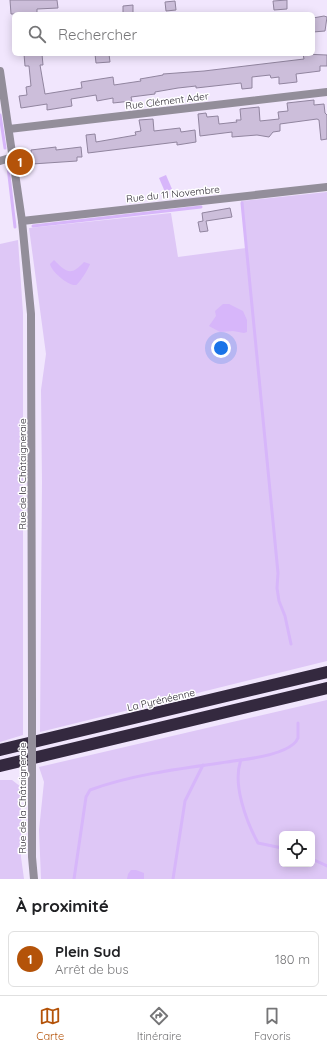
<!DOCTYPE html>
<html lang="fr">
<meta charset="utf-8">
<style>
body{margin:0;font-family:Quicksand,sans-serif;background:#f2f2f2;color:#202124}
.controls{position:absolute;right:12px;bottom:12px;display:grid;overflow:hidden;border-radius:6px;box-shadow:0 2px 10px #0003}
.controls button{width:36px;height:36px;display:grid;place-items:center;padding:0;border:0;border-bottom:1px solid #e0e0e0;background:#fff;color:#202124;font:20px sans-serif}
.you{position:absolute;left:221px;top:348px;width:14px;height:14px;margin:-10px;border:3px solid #fff;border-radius:50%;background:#1a73e8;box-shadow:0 0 0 6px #1a73e833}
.badge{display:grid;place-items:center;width:26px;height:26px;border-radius:50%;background:#b45309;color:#fff;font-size:13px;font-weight:700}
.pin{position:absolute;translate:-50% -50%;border:2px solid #fff;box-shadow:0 1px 4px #0006}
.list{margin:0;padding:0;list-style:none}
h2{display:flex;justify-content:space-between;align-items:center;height:52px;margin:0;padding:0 16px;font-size:17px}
h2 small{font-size:13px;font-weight:400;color:#757577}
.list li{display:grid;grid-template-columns:26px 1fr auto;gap:12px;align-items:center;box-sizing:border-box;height:56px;margin:0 8px 8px;padding:0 8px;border:1px solid #e0e0e0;border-radius:6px}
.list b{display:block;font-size:15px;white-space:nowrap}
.list p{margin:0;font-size:13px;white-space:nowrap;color:#757577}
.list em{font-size:13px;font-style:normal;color:#757577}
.icon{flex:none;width:22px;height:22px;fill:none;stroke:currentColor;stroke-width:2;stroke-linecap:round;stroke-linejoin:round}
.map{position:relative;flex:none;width:327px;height:879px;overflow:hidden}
.search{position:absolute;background:#fff;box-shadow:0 2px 10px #0003;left:12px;right:12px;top:12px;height:44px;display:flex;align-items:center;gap:10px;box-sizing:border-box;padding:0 14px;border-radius:6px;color:#757577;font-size:15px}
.sheet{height:116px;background:#fff}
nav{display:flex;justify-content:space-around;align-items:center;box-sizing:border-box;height:56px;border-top:1px solid #e0e0e0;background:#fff;font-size:11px;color:#757577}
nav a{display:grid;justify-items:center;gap:2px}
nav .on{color:#b45309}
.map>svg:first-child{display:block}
</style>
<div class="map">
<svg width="327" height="879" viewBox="0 0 327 879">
<rect width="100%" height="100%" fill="#f1e6fd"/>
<g fill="#dec7f6" fill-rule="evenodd">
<polygon points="327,192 327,661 40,732 42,482 41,390 46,354 29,228 171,213 178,257 246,248 241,201"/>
<polygon points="18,240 23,313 23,735 0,742 0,244"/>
<path d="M 327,700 L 327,879 L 41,879 L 39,830 L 44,782 L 39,767 ZM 282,834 L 312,834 L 312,864 L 282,864 Z"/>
<polygon points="0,780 12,780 21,787 21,857 24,879 0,879"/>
</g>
<g fill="#d7b6fa">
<polygon points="166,175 172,189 165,192 159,178"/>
<path d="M 54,260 C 67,273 71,276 84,262 L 90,264 C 89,268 79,284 76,285 C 68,286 51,271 50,264 Z"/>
<polygon points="223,304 229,304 243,311 247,320 247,332 244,333 233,331 220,332 209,326 216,316 215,311"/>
<polygon points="131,870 136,870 144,873 144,879 127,879 128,874"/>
</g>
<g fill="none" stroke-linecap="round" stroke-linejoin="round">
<g stroke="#d7b6fa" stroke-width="3">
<polyline points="0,115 5,148"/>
<polyline points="8,167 15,227"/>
<polyline points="242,203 278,573 277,588 279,601 285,616 291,644"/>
<polyline points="33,226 201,207"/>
<path d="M 282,848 L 258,843 C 246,821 232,783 241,760 C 256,758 292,753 298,738 L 298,723"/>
<polyline points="312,859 327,866"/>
<path d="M 74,879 L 86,797 L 90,790 C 136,773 193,767 241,760"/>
<polyline points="173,879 185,801 203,765"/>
</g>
</g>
<g fill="#ccbeda" stroke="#91859f">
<polygon points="10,0 57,0 58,8 37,9 37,14 11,14"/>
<polygon points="287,0 287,9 274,10 273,1"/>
<polygon points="175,1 176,10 166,11 165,2"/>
<polygon points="133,5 133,13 123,14 123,6"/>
<polygon points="324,16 327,17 325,31 313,32 313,18"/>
<polygon points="24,54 42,54 43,65 40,65 45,94 82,88 81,82 113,77 114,85 141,81 140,79 163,75 163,74 204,71 304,59 303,54 327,55 327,66 320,66 320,71 296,74 297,82 279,84 279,77 271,78 270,75 252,77 252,88 242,89 241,83 196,88 196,86 178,88 155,92 155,94 131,97 132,101 113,103 113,98 97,101 96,95 71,99 72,106 47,110 47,104 21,108 19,96 27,95 26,87 31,86 29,66 25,66"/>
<polygon points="95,54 109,54 110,62 96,63"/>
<polygon points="314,100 314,105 324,104 325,113 327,115 327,139 321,140 319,120 317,119 280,124 280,131 273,132 269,137 257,135 232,137 232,132 200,136 198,114 206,113 207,117 218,116 219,124 237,122 236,120 241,120 240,109 259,107 260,121 279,119 278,112 288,111 287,103"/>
<polygon points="153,119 154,131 180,128 181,132 195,130 196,142 177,145 177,142 88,153 86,135 95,134 96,142 136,135 135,132 141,131 139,120"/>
<polygon points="56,147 56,150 81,147 82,157 77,157 77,161 32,164 31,150"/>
<polygon points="230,208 232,217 206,221 208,231 200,232 198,222 203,221 202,213"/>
</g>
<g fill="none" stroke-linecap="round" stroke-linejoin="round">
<g stroke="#938e9a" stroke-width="8">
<polyline points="0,71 22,221 31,314 32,701"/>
<polyline points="9,129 327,92"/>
<polyline points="0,161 13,157"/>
<polyline points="22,221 327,187"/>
<polyline points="32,794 32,857 34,879"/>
</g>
<g stroke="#34293f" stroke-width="12">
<polyline points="0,750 327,672"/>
<polyline points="0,766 327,688"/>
</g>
<polyline stroke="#938e9a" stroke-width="8" points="32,794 32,701"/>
</g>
<g text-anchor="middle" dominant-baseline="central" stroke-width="3" stroke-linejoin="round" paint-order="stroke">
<g font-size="10" fill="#2f2a35" stroke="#fff">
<text transform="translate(167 101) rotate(-7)">Rue Clément Ader</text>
<text transform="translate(173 194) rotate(-6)">Rue du 11 Novembre</text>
<text transform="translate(22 474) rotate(-90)">Rue de la Châtaigneraie</text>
<text transform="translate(161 700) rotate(-13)">La Pyrénéenne</text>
<text transform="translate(22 798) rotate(-90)">Rue de la Châtaigneraie</text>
</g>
</g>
</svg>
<div class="controls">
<button><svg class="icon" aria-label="locate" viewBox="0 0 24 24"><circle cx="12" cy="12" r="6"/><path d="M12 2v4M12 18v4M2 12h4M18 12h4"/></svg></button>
</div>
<div class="you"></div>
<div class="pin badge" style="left:20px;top:162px">1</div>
<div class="search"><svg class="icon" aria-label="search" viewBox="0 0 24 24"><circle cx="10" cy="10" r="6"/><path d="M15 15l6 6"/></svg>Rechercher</div>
</div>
<section class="sheet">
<h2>À proximité<small></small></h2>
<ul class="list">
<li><span class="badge">1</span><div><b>Plein Sud</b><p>Arrêt de bus</p></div><em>180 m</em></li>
</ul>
</section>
<nav>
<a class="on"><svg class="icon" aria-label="map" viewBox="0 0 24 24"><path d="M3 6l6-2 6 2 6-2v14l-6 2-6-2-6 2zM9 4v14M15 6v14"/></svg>Carte</a>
<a><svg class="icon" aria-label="directions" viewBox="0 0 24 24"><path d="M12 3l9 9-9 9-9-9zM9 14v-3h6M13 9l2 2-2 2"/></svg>Itinéraire</a>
<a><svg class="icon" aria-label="saved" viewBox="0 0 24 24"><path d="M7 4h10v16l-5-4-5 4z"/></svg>Favoris</a>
</nav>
